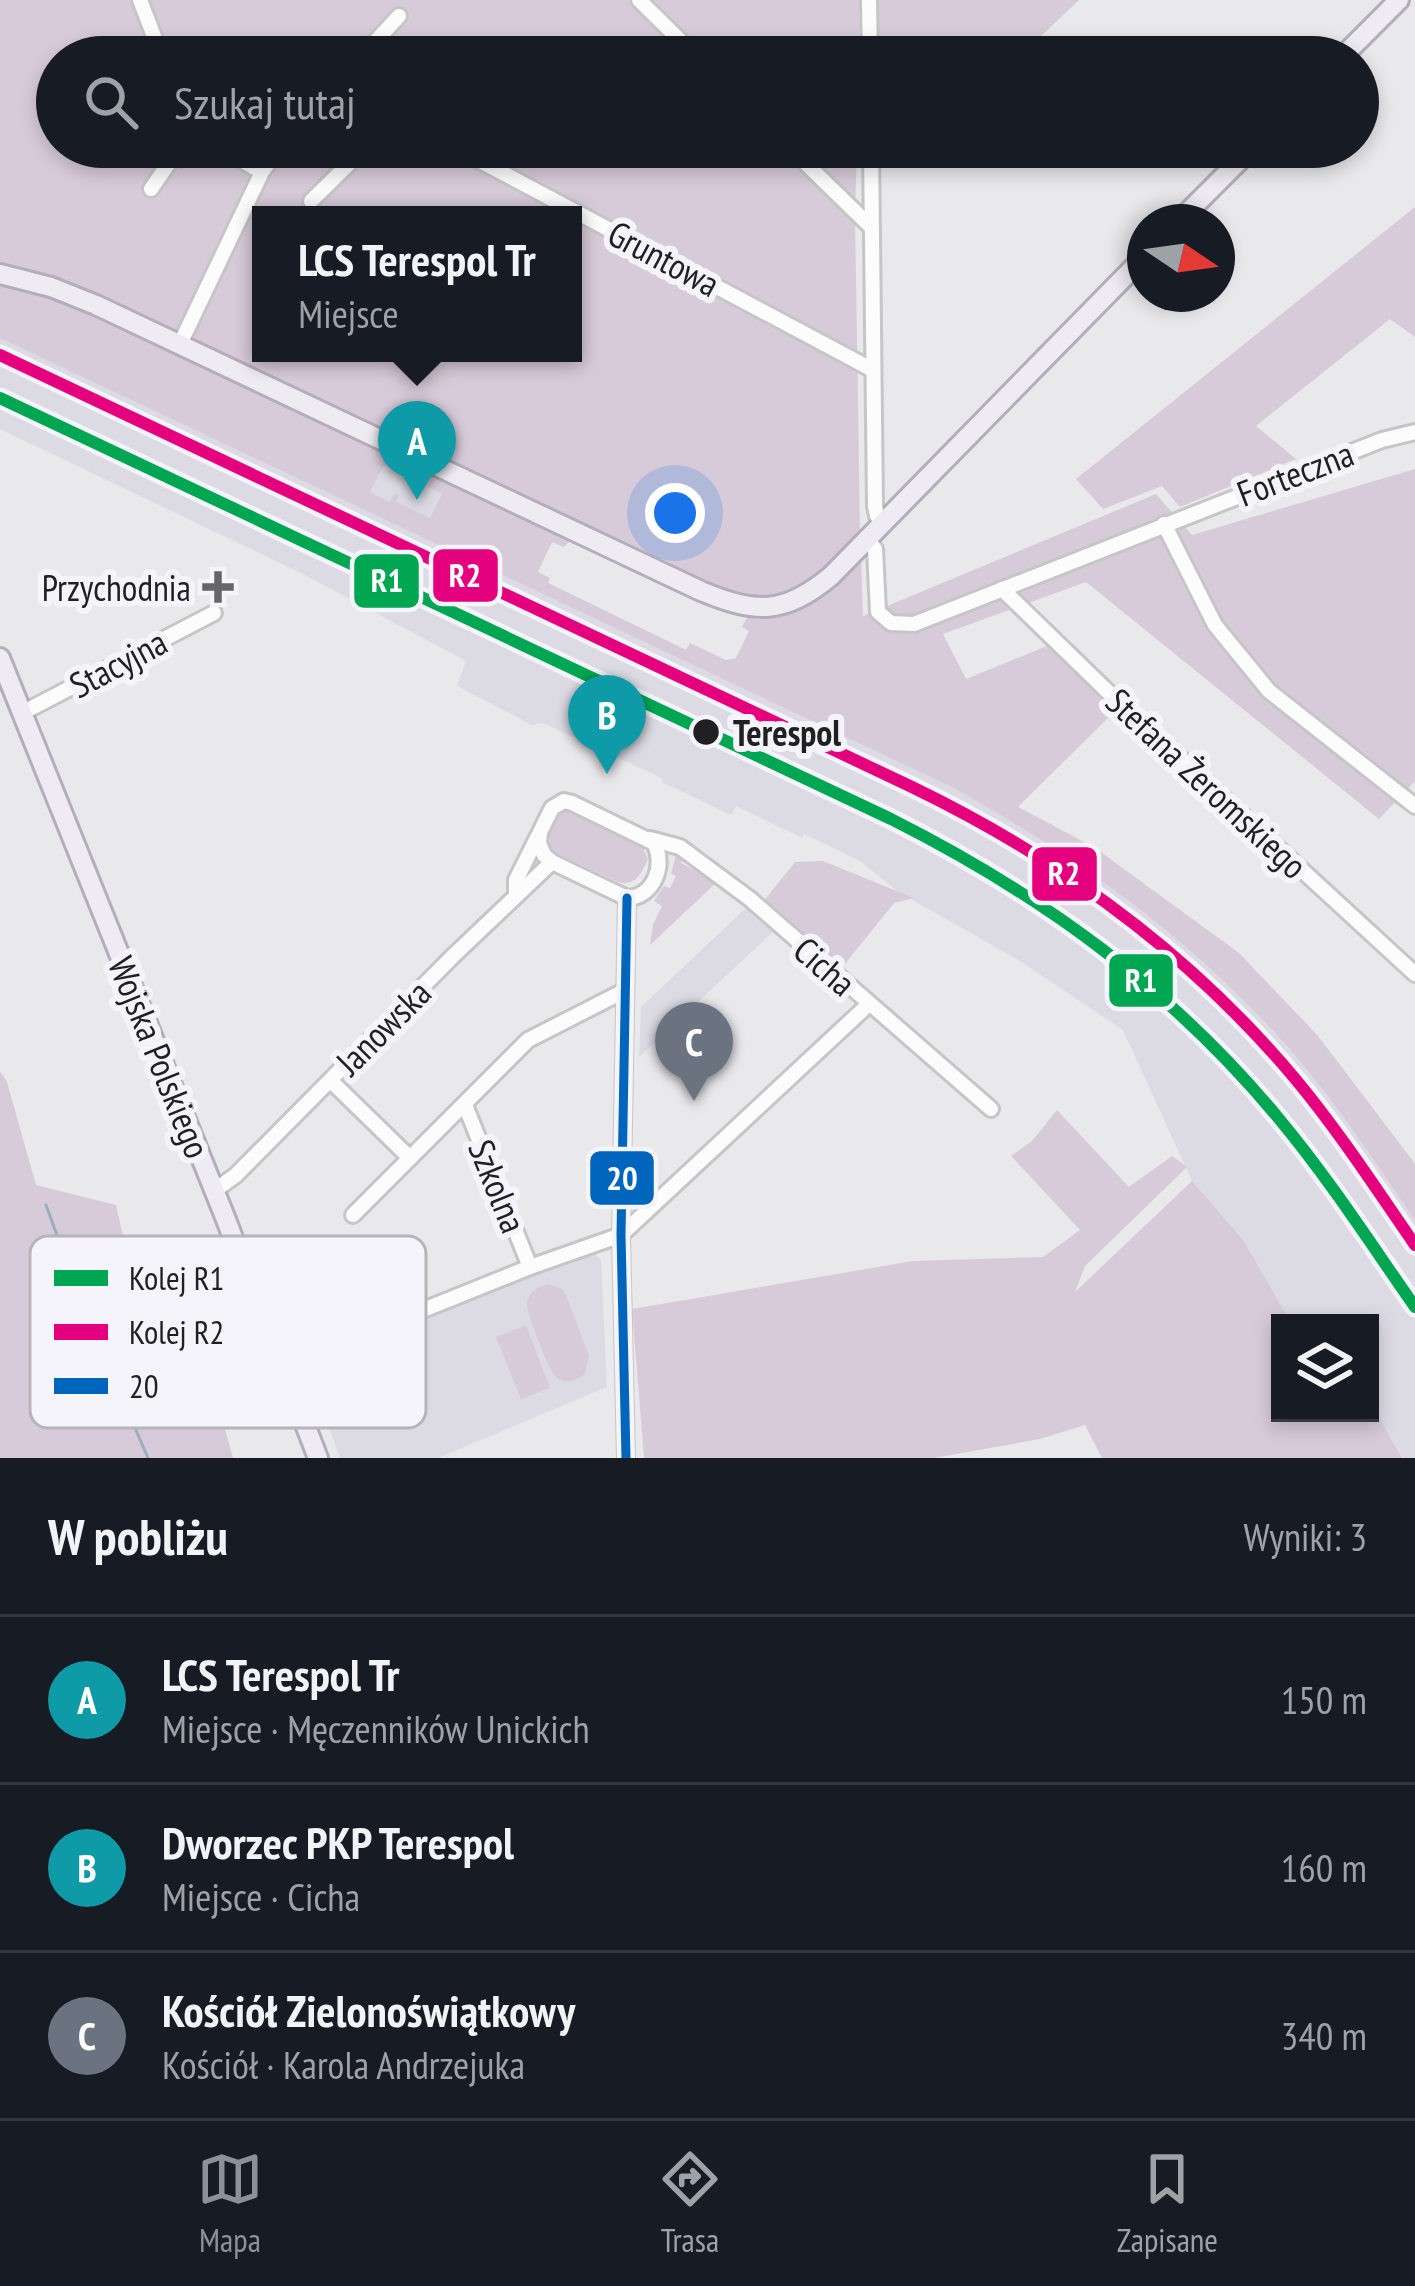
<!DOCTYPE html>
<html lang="pl">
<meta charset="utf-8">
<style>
body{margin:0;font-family:"PT Sans Narrow",sans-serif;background:#20242c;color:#f1f3f6}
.controls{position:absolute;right:36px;bottom:36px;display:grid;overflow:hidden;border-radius:0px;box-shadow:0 6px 18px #0003}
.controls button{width:108px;height:108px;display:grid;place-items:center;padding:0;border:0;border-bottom:3px solid #363941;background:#171b24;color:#f1f3f6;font:60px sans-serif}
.compass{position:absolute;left:1127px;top:204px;width:108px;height:108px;border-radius:50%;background:#171b24;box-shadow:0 6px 18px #0003;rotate:103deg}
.you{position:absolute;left:675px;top:513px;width:42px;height:42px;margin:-30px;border:9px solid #fff;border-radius:50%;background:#1a73e8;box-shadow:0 0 0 18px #1a73e833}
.badge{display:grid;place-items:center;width:78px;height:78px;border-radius:50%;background:#8c9099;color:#fff;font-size:39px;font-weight:700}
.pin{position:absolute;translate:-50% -99px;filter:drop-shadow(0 3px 6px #0008)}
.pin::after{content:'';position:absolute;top:63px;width:42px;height:36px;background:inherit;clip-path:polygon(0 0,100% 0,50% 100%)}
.popup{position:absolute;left:252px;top:206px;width:330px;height:156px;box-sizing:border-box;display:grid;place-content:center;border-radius:0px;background:#171b24;filter:drop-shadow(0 3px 9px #0005);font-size:39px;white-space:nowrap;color:#9ea1a6}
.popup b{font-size:45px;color:#f1f3f6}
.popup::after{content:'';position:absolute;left:50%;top:100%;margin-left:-24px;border:24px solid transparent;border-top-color:#171b24}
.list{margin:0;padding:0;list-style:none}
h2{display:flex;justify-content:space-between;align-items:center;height:156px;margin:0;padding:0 48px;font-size:51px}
h2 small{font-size:39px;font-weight:400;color:#9ea1a6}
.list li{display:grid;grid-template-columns:78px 1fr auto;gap:36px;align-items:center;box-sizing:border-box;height:168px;padding:0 48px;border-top:3px solid #363941}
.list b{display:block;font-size:45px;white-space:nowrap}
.list p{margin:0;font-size:39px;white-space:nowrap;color:#9ea1a6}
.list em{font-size:39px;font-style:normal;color:#9ea1a6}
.icon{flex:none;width:66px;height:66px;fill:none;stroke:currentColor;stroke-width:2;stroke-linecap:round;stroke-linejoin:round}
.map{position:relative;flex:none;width:1415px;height:1458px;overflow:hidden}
.search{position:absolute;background:#171b24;box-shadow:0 6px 18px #0003;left:36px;right:36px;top:36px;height:132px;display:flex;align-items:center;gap:30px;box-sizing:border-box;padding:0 42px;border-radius:66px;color:#9ea1a6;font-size:45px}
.sheet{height:660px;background:#171b24}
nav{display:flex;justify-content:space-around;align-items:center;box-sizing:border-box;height:168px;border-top:3px solid #363941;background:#171b24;font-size:33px;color:#9ea1a6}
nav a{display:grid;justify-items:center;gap:6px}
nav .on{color:#8c9099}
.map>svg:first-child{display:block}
</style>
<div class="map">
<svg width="1415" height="1458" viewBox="0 0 1415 1458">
<rect width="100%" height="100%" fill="#e9e8eb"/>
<g fill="#dcdbe4">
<polygon points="0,324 379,454 455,490 438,530 686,650 690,643 726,660 739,658 1095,848 1239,953 1318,1036 1415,1164 1415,1458 1402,1458 1370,1401 1370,1323 1291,1323 1244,1241 1192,1181 1123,1030 1020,961 900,893 860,861 804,834 802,838 736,806 731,815 662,782 662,778 543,723 532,725 457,686 466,661 301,573 0,429"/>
<polygon points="747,907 775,930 639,1057 641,1007"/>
<polygon points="591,1252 601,1259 607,1387 438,1458 340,1458 307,1366"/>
</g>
<g fill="#d8cbd9" fill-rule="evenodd">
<path d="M 0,0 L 860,0 L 859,57 L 57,57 L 57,147 L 857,147 L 855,215 L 860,534 L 827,571 L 785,598 L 740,599 L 0,267 ZM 261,215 L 573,215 L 573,353 L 261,353 Z"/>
<polygon points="878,0 1079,0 1019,57 878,57"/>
<polygon points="1415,207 1415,337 1390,319 1256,426 1296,459 1180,507 1162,486 1103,509 1076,479"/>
<path d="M 0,284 L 49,298 L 95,315 L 397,457 L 393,465 L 383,466 L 370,492 L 389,502 L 395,493 L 399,495 L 396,502 L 430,518 L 442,494 L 405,475 L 408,468 L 402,465 L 404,461 L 571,540 L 564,547 L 552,542 L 538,572 L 550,578 L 548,583 L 686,650 L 690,643 L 726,660 L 736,658 L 749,631 L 742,627 L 747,618 C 799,625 828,591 861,557 L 863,616 L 1156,494 L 1192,535 L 1415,469 L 1415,781 L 1379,819 L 1086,582 L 943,634 L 966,679 L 1052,644 L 1118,708 L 1018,807 L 1095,848 L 1239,953 L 1318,1036 L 1415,1164 L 1415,1220 C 1372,1157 1330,1093 1278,1036 C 1184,933 1073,854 952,787 L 0,338 Z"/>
<path d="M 564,810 L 570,810 L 641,844 L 648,859 C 641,873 638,884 620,883 L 552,851 L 545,842 L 546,833 L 555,814 Z"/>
<polygon points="676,854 688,860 689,864 682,860 681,863 717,882 650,945 653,925 662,906 654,901 664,886 670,888 676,876 671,874"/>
<polygon points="823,861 914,898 894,903 836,975 759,907 795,862"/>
<polygon points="0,1071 7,1082 36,1185 116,1205 140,1310 199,1335 233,1458 0,1458"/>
<polygon points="1057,1110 1129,1187 1172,1156 1187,1167 1085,1266 1075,1292 1192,1181 1244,1241 1291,1323 1280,1323 1280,1413 1370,1413 1370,1401 1402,1458 1102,1458 1085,1425 1040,1439 934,1458 644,1458 632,1309 913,1261 1043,1257 1080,1230 1011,1156 1032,1141"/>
<path d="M 548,1284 L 562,1289 L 566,1295 L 589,1356 L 585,1374 C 576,1380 567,1385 557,1378 C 549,1372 526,1313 527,1303 C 529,1291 538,1287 548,1284 Z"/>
<polygon points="526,1325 550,1388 521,1399 496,1337"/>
</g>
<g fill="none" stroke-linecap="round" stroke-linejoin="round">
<polyline stroke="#9cadc3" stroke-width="3" points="46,1205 83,1307 148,1458"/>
<g stroke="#c6c5c7" stroke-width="20">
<g id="minor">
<polyline points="140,0 162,57"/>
<polyline points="639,0 697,57"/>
<polyline points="869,0 870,57"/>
<polyline points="361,57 399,16"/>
<polyline points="218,147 262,172"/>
<polyline points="454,147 873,370"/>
<polyline points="789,147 871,227"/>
<polyline points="871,147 875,506 877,516 882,523"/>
<polyline points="151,189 180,147"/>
<polyline points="311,201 366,147"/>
<polyline points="180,344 262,172 280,147"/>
<polyline points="1164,524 1215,625 1269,691 1415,806"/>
<polyline points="866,538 875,549 878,612 891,623 914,624 1382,440 1415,432"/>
<polyline points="1002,589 1105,689 1415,974"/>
<polyline points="22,713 214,613"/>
<path d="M 564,801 L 572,803 L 654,843 C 666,865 654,897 627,898 L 552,862 L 544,855 L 539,843 L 540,832 L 552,808 Z"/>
<polyline points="650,839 680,847 750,899 991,1109"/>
<polyline points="516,895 516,880 538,836"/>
<polyline points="331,1081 410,1158"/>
<polyline points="465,1105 530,1267"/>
<polyline points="214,1191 236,1175 453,956 552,862"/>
<polyline points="353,1215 528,1040 624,991"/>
<polyline points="284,1366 530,1267 621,1235 869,1004"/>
<polyline points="626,1458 621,1235 627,898"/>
</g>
</g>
<g stroke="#b4adbb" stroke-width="24">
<g id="major">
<polyline points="1342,57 1399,0"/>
<polyline points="1178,222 1253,147"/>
<path d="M 0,274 L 51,287 L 96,305 L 701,591 C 756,614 784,615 831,576 L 1145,256"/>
<polyline points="0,658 223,1212 318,1458"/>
</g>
</g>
<use href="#minor" stroke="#fcfcfc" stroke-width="14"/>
<use href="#major" stroke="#efebf3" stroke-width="18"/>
<g stroke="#c1c1c2" stroke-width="3" stroke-dasharray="21 21" stroke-linecap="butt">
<path d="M 0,355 L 912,787 C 1059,858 1192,955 1297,1081 C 1340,1133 1377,1190 1415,1245"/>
<path d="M 0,390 L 895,812 C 1054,895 1183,989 1297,1128 C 1340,1180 1377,1238 1415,1293"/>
</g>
<g stroke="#f5f4fa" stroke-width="18">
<polyline id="bus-1" points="626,1458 621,1235 627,898"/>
</g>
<use href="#bus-1" stroke="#0065bd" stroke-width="9"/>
<g stroke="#f5f4fa" stroke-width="21">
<path id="rail-1" d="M 0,398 L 891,819 C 1042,895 1172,989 1280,1120 C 1329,1179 1371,1244 1415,1307"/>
</g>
<g stroke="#f5f4fa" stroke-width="21">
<path id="rail-2" d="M 0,355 L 912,787 C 1059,858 1192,955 1297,1081 C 1340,1133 1377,1190 1415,1245"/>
</g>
<use href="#rail-1" stroke="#00a651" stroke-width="12"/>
<use href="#rail-2" stroke="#e5007d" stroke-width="12"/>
</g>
<path fill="#666568" stroke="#f5f4fa" stroke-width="4.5" d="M212 569h12v12h12v12h-12v12h-12v-12h-12v-12h12z"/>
<circle fill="#201f21" stroke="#f5f4fa" stroke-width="4.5" cx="706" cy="732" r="15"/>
<g text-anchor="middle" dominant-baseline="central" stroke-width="12" stroke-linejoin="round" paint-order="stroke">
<g font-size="36" fill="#201f21" stroke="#f5f4fa">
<text transform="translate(664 258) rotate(28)">Gruntowa</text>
<text transform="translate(1295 473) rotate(-21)">Forteczna</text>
<text transform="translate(118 663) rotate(-28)">Stacyjna</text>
<text transform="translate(1207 783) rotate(43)">Stefana Żeromskiego</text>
<text transform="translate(825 966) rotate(41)">Cicha</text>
<text transform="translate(383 1027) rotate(-45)">Janowska</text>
<text transform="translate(160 1057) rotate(68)">Wojska Polskiego</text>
<text transform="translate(498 1186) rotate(68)">Szkolna</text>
</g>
<g font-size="36" fill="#201f21" stroke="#f5f4fa" text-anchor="end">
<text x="191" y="587">Przychodnia</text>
</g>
<g font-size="36" font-weight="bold" fill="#201f21" stroke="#f5f4fa" text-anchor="start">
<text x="733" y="732">Terespol</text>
</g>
</g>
<rect x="30" y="1236" width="396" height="192" rx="18" fill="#f5f4fa" stroke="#b5b4b9" stroke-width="3"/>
<rect x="54" y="1270" width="54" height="16" fill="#00a651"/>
<rect x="54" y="1324" width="54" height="16" fill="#e5007d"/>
<rect x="54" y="1378" width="54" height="16" fill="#0065bd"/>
<g font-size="33" fill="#201f21">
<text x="129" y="1290">Kolej R1</text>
<text x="129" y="1344">Kolej R2</text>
<text x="129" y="1398">20</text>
</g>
<g stroke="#f5f4fa" stroke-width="4.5">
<rect x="431" y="547" width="69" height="57" rx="12" fill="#e5007d"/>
<rect x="352" y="552" width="69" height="58" rx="12" fill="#00a651"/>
<rect x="1030" y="845" width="69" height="58" rx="12" fill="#e5007d"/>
<rect x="1107" y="952" width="68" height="57" rx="12" fill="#00a651"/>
<rect x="588" y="1149" width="68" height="58" rx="12" fill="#0065bd"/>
</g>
<g font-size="33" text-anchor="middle" font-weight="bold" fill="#fff">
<text x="465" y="587">R2</text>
<text x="387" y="592">R1</text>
<text x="1064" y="885">R2</text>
<text x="1141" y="992">R1</text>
<text x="622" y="1190">20</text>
</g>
</svg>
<div class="controls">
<button><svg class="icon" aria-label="layers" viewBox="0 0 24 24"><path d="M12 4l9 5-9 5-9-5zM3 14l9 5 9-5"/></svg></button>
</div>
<svg class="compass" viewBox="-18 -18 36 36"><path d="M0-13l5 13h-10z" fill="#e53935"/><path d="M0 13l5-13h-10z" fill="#9ea1a6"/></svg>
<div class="you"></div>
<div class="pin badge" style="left:417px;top:500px;background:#0f9aa8">A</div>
<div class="popup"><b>LCS Terespol Tr</b>Miejsce</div>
<div class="pin badge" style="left:607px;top:774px;background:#0f9aa8">B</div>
<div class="pin badge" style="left:694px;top:1101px;background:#6b7280">C</div>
<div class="search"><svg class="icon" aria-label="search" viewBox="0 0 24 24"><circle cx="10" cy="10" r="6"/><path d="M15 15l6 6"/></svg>Szukaj tutaj</div>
</div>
<section class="sheet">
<h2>W pobliżu<small>Wyniki: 3</small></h2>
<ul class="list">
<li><span class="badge" style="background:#0f9aa8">A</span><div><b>LCS Terespol Tr</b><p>Miejsce · Męczenników Unickich</p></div><em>150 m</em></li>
<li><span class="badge" style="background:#0f9aa8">B</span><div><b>Dworzec PKP Terespol</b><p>Miejsce · Cicha</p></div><em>160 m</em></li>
<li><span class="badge" style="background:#6b7280">C</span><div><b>Kościół Zielonoświątkowy</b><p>Kościół · Karola Andrzejuka</p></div><em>340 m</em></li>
</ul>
</section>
<nav>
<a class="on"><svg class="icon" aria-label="map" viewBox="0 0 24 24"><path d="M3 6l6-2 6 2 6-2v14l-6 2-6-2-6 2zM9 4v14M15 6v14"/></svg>Mapa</a>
<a><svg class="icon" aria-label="directions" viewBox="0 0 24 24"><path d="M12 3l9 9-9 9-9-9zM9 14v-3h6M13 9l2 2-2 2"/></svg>Trasa</a>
<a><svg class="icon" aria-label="saved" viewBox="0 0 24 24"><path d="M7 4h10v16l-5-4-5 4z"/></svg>Zapisane</a>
</nav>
